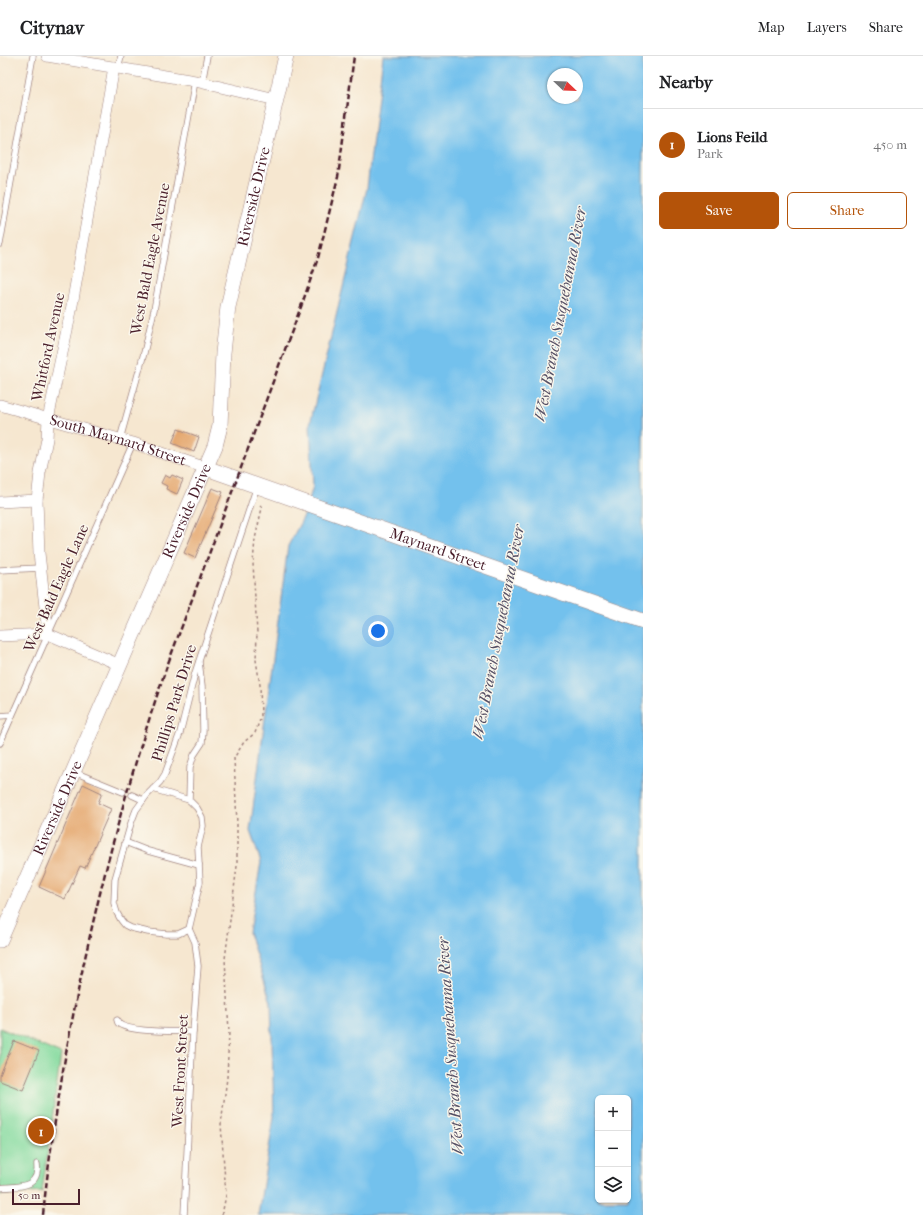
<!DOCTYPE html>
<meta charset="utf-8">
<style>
body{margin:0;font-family:"IM FELL French Canon",serif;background:#f2f2f2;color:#202124}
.controls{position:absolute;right:12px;bottom:12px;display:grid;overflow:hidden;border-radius:6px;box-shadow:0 1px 3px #0004}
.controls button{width:36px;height:36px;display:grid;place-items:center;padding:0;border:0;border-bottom:1px solid #e0e0e0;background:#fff;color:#202124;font:20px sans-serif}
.compass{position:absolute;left:547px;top:12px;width:36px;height:36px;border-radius:50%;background:#fff;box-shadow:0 1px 3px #0004;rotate:113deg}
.scale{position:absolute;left:12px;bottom:10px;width:68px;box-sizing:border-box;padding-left:4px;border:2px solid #4a1f2b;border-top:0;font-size:11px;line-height:14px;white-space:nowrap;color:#4a1f2b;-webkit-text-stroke:3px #fbf7ec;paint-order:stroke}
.you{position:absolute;left:378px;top:575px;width:14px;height:14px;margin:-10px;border:3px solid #fff;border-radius:50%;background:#1a73e8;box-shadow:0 0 0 6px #1a73e833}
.badge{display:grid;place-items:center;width:26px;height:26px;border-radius:50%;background:#b45309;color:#fff;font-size:13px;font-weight:700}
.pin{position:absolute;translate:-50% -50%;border:2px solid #fff;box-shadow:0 1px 4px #0006}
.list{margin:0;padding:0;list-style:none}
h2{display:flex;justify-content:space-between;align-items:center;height:52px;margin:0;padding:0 16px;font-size:17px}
h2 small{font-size:13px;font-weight:400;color:#757577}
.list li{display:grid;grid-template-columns:26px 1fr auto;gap:12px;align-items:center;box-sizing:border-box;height:72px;padding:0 16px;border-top:1px solid #e0e0e0}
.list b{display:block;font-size:15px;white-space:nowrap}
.list p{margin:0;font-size:13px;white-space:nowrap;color:#757577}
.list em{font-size:13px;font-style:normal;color:#757577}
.actions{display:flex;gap:8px;padding:12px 16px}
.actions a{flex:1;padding:9px 0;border:1px solid #b45309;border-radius:6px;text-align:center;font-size:14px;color:#b45309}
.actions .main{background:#b45309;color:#fff}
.icon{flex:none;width:22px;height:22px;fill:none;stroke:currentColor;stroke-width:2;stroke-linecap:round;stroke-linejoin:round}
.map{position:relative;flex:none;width:643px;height:1159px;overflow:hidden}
header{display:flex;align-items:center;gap:24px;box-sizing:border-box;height:56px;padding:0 20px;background:#fff;border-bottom:1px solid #e0e0e0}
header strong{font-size:19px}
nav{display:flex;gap:22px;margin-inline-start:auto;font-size:14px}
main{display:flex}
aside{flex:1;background:#fff}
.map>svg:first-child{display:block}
</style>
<header>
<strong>Citynav</strong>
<nav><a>Map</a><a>Layers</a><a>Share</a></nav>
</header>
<main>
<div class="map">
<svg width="643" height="1159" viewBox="0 0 643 1159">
<rect width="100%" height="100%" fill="#fbf7ec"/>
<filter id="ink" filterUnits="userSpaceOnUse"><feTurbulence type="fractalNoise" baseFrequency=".025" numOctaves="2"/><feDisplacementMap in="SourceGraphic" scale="8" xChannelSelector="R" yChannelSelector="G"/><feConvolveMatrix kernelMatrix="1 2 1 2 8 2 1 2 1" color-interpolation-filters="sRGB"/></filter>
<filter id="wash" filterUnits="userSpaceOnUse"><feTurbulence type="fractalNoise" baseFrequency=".012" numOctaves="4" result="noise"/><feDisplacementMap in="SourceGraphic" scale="16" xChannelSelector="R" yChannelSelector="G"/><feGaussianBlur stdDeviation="0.9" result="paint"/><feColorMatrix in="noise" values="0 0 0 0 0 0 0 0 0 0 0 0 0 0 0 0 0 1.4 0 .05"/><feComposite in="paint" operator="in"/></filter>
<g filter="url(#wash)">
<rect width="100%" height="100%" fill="#f6e7d0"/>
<polygon fill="#83da9e" stroke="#667c64" points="0,972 61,998 42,1136 0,1139"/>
<path fill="#73c1ed" stroke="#5e708c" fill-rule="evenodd" d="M 383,0 L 643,0 L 643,1159 L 258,1159 L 274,1061 L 271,946 L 249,877 L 261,806 L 250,775 L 288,490 L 305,458 L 313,430 L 310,368 L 367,132 ZM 553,18 L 577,18 L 577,42 L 553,42 ZM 598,1042 L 628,1042 L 628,1144 L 598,1144 Z"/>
<g id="blocks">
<g fill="#e5a870">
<polygon points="178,373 199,381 194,396 172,387"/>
<polygon points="165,419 170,422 172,419 183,424 177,438 166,433 167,430 161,427"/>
<polygon points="212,432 223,436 195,502 184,497"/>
<polygon points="83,728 102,737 98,747 111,753 85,812 80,810 65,843 39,831"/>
<polygon points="14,985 39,995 23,1034 0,1025 0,1019"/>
</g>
</g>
</g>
<g filter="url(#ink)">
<use href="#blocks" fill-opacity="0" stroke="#a0837e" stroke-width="1"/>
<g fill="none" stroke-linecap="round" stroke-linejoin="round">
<g stroke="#a0837e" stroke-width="7">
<g id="service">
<polyline points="118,12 121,0"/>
<polyline points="202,27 207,0"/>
<polyline points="0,188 33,0"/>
<polyline points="120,383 144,297 154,254 195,25"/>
<polyline points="0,514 40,512"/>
<polyline points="0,660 12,659"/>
<polyline points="0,687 133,387"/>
<polyline points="74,716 123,736"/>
<polyline points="153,733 189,744 197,752 202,761 203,770 198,791 200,826 189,873"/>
<polyline points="132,739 143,744"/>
<polyline points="189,744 190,711 194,699 202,687 203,674 202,630 199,606"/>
<polyline points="125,786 148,795 199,809"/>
<polyline points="189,873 178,878 167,878 148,876 131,872 125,869 121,864 117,857 114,847 115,823 131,767 136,754 147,739 160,726 165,718 180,677 195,617 257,430"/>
<path d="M 117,964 L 118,967 C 129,977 177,975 193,976"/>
<path d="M 0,1132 C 18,1130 40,1133 37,1108"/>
<polyline points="184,1159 193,976 198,910 195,886 189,873"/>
</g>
</g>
<g stroke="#a0837e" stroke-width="12">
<g id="minor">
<polyline points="47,0 195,25 276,44"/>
<path id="s1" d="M 0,349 L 133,387 L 206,412"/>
<polyline points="0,446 37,444"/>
<polyline points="48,578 39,497 37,444 40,417 47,383 48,363 71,255 114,11"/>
<polyline points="0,580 48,578 120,609"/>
</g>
</g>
<g stroke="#a0837e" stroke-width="16">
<g id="secondary">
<path id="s2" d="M 206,412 L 643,565"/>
<path id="s3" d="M 0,884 L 215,390 L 220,370 L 223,297 L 228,251 L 286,0"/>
</g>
</g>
<polyline stroke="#a0837e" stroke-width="1.5" stroke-dasharray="3 3" stroke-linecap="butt" points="222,1159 226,1139 221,1068 227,1022 229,976 225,903 237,810 237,768 234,702 244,686 255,677 261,661 260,629 256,604 257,577 253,507 255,483 262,452 259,447"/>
<use href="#service" stroke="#fff" stroke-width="5.5"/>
<use href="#minor" stroke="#fff" stroke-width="11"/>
<use href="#secondary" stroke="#fff" stroke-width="15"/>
<path stroke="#4a1f2b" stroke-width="2.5" stroke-dasharray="6 3" stroke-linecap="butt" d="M 43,1159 C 48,1108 56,1058 64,1008 C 88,873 122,740 167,610 C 182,570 197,530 212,490 C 242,409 272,328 302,248 L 318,202 L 338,121 L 354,0"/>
</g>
</g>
<g text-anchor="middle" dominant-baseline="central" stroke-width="3" stroke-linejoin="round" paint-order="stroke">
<g font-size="15" fill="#4a1f2b" stroke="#fbf7ec">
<text stroke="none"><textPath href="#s3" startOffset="792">Riverside Drive</textPath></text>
<text transform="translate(150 203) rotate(-79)">West Bald Eagle Avenue</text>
<text transform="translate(48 291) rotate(-78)">Whitford Avenue</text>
<text stroke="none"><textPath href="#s1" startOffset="123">South Maynard Street</textPath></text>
<text stroke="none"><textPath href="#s3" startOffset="468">Riverside Drive</textPath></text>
<text stroke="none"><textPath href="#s2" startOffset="246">Maynard Street</textPath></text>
<text transform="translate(56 532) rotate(-66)">West Bald Eagle Lane</text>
<text transform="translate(174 647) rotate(-73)">Phillips Park Drive</text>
<text stroke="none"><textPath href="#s3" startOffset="144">Riverside Drive</textPath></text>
<text transform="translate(180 1015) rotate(-87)">West Front Street</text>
</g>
<g font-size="16" font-style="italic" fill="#565065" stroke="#fbf7ec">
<text transform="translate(560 258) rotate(-79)">West Branch Susquehanna River</text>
<text transform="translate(498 576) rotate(-79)">West Branch Susquehanna River</text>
<text transform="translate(450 990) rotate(-94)">West Branch Susquehanna River</text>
</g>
</g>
</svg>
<div class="controls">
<button>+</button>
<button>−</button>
<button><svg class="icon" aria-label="layers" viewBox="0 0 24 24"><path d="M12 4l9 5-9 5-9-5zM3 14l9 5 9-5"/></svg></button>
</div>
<svg class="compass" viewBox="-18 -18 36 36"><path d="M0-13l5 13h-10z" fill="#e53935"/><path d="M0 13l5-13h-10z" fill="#757577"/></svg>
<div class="scale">50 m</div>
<div class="you"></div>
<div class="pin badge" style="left:41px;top:1075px">1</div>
</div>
<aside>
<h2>Nearby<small></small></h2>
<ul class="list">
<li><span class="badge">1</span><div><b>Lions Feild</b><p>Park</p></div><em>450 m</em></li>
</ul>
<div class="actions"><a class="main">Save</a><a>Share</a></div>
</aside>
</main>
